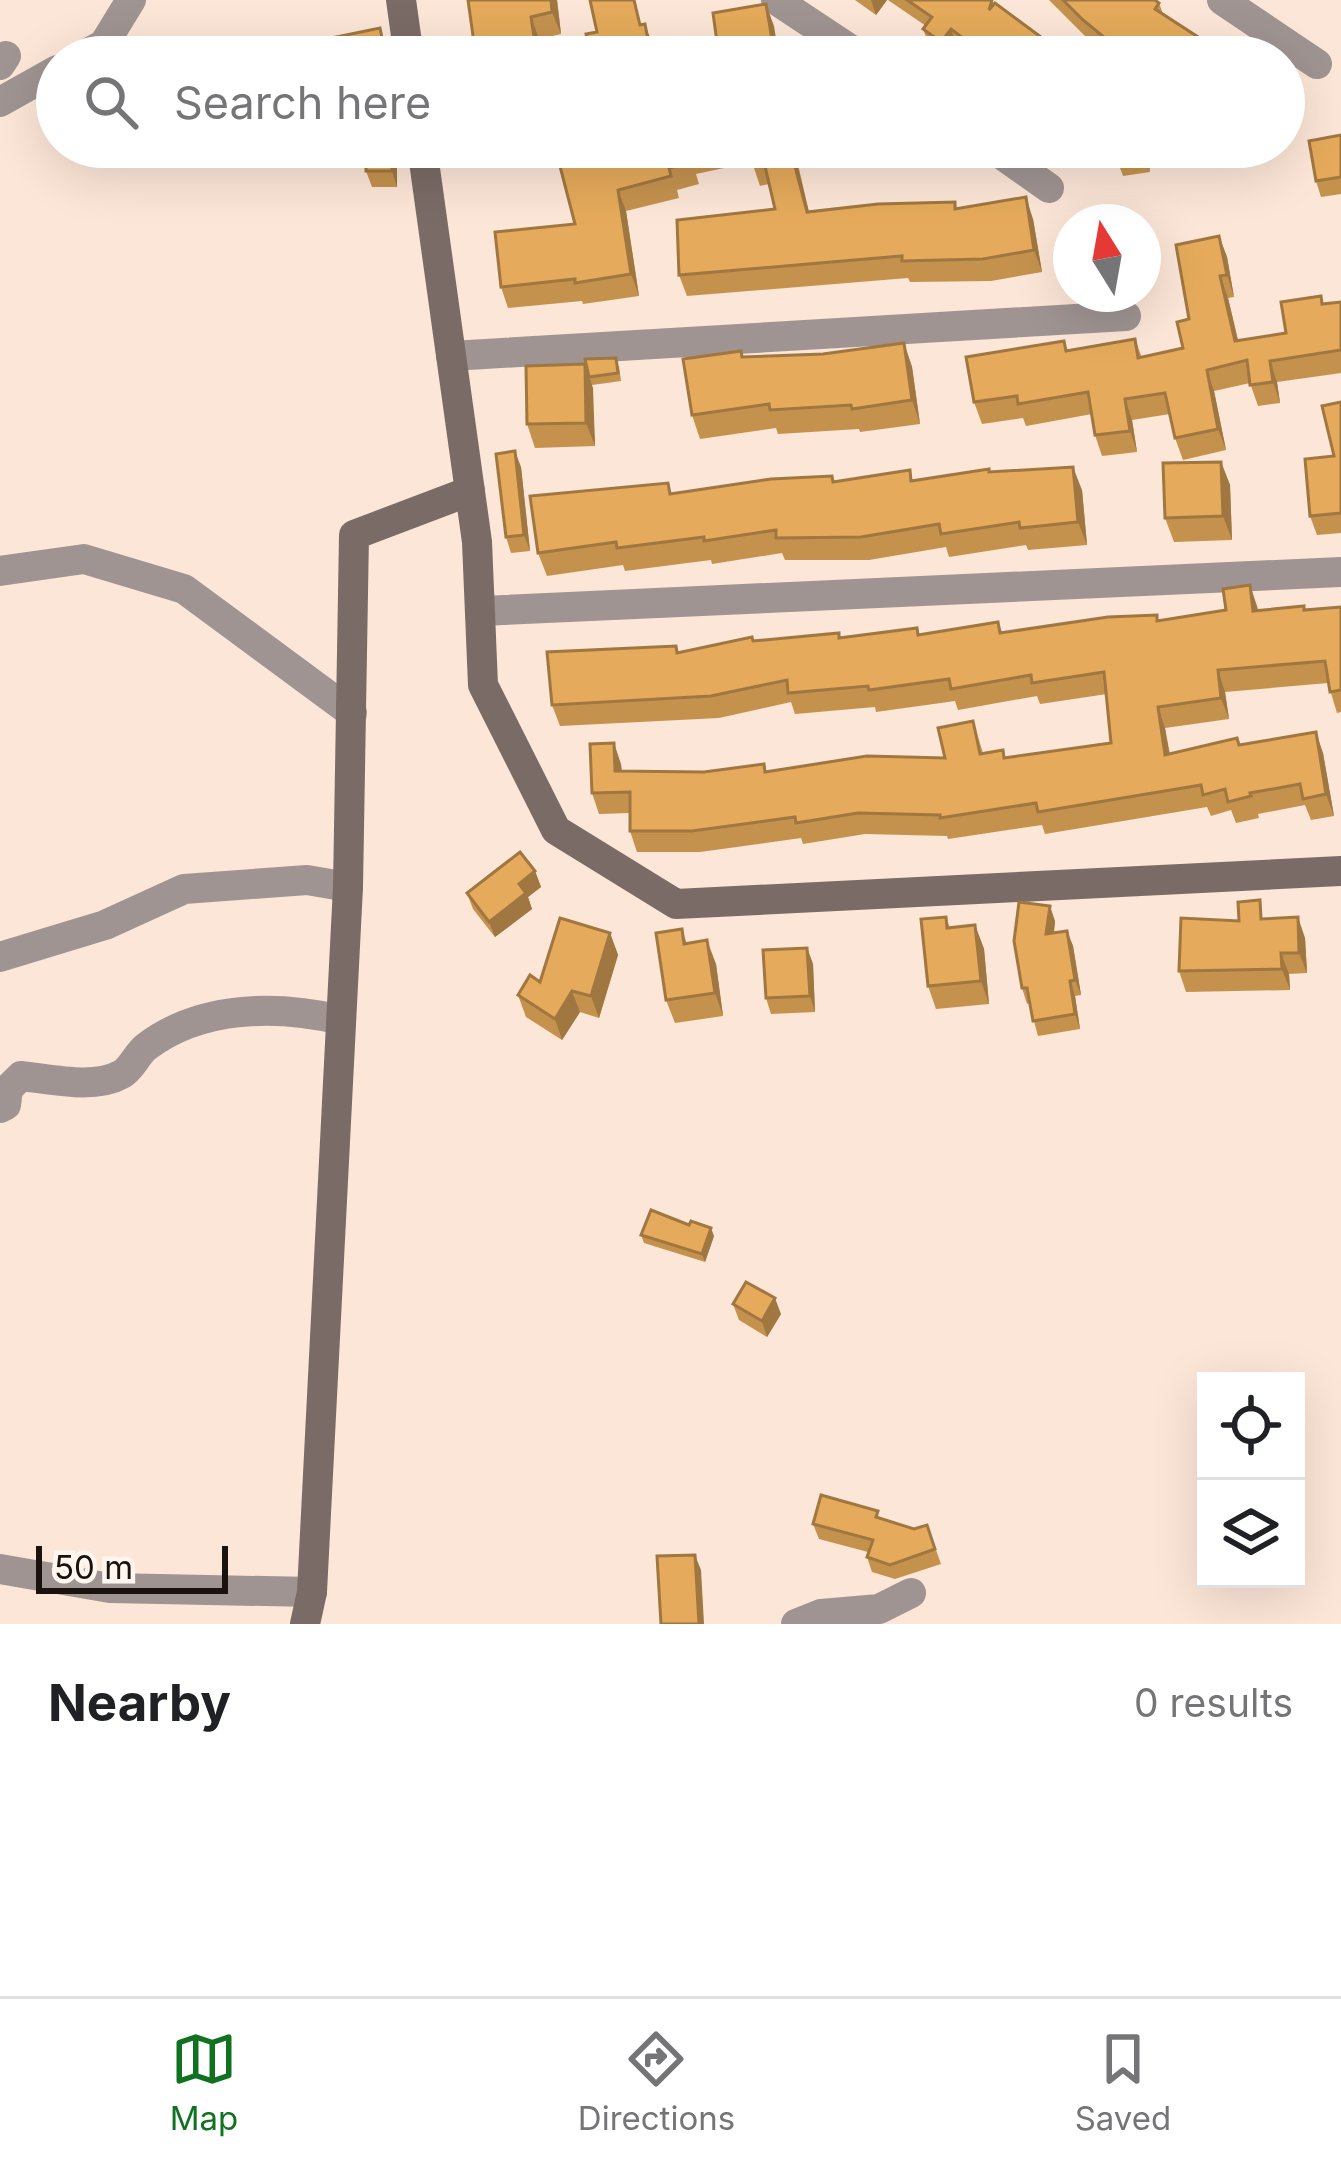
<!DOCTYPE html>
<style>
body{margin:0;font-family:Inter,sans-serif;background:#f2f2f2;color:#202124}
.controls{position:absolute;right:36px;bottom:36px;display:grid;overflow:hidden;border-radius:0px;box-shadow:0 12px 48px #0002}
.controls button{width:108px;height:108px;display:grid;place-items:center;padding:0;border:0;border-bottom:3px solid #e0e0e0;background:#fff;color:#202124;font:60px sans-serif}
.compass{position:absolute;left:1053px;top:204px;width:108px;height:108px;border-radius:50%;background:#fff;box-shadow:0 12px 48px #0002;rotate:349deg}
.scale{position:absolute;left:36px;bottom:30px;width:192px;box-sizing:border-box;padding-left:12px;border:6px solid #1a120d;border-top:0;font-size:33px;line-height:42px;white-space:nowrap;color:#1a120d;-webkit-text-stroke:9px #fff6f0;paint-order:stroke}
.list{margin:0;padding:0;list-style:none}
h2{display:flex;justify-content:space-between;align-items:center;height:156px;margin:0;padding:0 48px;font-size:51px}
h2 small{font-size:39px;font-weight:400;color:#757577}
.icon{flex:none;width:66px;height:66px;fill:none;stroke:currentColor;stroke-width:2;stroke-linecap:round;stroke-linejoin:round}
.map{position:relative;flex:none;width:1341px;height:1624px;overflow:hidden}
.search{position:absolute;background:#fff;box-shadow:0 12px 48px #0002;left:36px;right:36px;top:36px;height:132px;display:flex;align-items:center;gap:30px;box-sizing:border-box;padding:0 42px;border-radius:66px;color:#757577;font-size:45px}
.sheet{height:372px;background:#fff}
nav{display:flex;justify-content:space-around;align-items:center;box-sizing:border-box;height:168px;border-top:3px solid #e0e0e0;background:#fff;font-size:33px;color:#757577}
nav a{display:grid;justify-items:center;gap:6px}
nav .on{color:#107221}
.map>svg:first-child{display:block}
</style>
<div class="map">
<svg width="1341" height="1624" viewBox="0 0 1341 1624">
<rect width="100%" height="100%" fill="#fce6d7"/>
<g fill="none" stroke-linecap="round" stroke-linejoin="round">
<g stroke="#9f9491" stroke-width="30">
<polyline points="776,0 862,57"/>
<polyline points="1222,0 1317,64"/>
<polyline points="81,57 104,44 131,0"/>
<polyline points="0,65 6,56"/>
<polyline points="0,102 57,70"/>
<polyline points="991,147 1049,188"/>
<polyline points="451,356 1126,316"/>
<polyline points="0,571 84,559 184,589 352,713"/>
<polyline points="480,611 1341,572"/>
<polyline points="0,957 105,925 184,889 307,880 348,887"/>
<path d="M 0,1108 L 6,1105 L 8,1089 L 21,1076 C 51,1079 94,1090 122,1074 C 132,1068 137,1054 146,1047 C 201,1005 277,1005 341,1020"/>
<polyline points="0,1569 110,1588 312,1592"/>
<polyline points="796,1624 821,1614 879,1609 911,1593"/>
</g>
<g stroke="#7b6b66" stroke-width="30">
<polyline points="401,0 409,57"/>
<polyline points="422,147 477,542 483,685 556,830 676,904 1341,871"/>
<polyline points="305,1624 312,1592 348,887 354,535 470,491"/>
</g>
</g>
<g fill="#c5924e">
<polygon points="468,0 557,0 561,34 539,39"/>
<polygon points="855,0 887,0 876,15"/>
<polygon points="888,0 992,0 994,4 1068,57 971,57 957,47 950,57 944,57 930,47 923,29 926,26"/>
<polygon points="1049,0 1155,0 1159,3 1163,14 1215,48 1218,57 1109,57 1091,42"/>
<polygon points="1341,135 1341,194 1321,197 1316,181"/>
<polygon points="366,147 397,147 397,187 372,187 366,171"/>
<polygon points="555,147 794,147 809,212 955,202 957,208 1033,219 1042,272 991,281 910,282 908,278 687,296 679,275 775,209 769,184 760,186 752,162 696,174 699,184 677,190 679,198 626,211 639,296 583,304 582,301 508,308 501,287 575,224"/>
<polygon points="1146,147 1150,172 1123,176 1117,160"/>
<polygon points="1219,236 1227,257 1234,297 1228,298 1238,340 1286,333 1324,304 1341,302 1341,373 1277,382 1280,403 1258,406 1250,383 1214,391 1226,450 1183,460 1175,438 1170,414 1132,420 1137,452 1102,456 1095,435 1092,414 1026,426 1023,418 982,424 974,402 1067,350 1135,339 1142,358 1183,348 1189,319"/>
<polygon points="904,343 912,367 920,424 860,432 859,429 778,434 776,428 700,439 692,415 741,351 743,357 823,354"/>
<polygon points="526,366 619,366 621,381 592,385 595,446 535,448 527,424"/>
<polygon points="1341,402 1341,533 1317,535 1310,516 1334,456"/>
<polygon points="1221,462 1230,485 1232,540 1174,542 1165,518"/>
<polygon points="521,467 530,551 511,553 506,537"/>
<polygon points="990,472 1082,490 1087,545 1028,550 1026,545 949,557 946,547 869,560 785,560 782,553 712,564 711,560 625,571 623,565 547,576 538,553 668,483 672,494 832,476 834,482 913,480"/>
<polygon points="1257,606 1258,610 1305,610 1341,607 1341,712 1337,713 1328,683 1225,692 1229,719 1165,728 1170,754 1240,745 1323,753 1334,816 1311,820 1305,805 1258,814 1259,818 1236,823 1231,810 1211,816 1207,807 1045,834 1042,825 948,839 947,836 865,834 803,844 801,838 700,852 637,852 630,831 630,813 599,814 592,793 621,764 622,771 767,771 945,758 973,721 983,753 1006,758 1111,743 1107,694 1040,704 1037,696 958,710 955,701 876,712 875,707 795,714 791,702 719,718 560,726 552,705 676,646 679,652 753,641 839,633 840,638 919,634 998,622 1002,632 1159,621"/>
<polygon points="535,871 541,887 528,897 532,909 495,937 473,909 467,893"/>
<polygon points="946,917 950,928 975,925 984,949 989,1004 936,1009 928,986"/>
<polygon points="1267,919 1305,938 1307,973 1289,974 1290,990 1186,992 1179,971 1239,921"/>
<polygon points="1055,921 1054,933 1067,931 1073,946 1081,995 1075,996 1080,1029 1038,1036 1029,1003 1027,1004 1022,988"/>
<polygon points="682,929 687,944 716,964 723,1016 675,1023 666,1000"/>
<polygon points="610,933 618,955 599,1018 580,1012 562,1040 526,1017 518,995"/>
<polygon points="807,948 813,964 815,1012 771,1014 766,998"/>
<polygon points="689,1225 714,1236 705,1262 644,1243 641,1235"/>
<polygon points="733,1304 781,1314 767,1337 739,1320"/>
<polygon points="881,1519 914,1529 927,1525 941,1564 895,1579 872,1572 867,1557 868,1552 819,1539 813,1524"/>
</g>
<g fill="#a07740">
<polygon points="551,0 557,0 561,34 552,12"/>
<polygon points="871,0 887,0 876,15"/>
<polygon points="766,4 774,26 779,57 775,57"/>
<polygon points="531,17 539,39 542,57 537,57"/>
<polygon points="645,24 653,46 655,57 651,57"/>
<polygon points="951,29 957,47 950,57 947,57 941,42"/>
<polygon points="391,147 397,147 397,187 392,171"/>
<polygon points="790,147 793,147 814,233 807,212"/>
<polygon points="1143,147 1146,147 1150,172 1144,156"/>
<polygon points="618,190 626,211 639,296 631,274"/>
<polygon points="1026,197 1033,219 1042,272 1034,250"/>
<polygon points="1219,236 1227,257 1234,297 1227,275"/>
<polygon points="1220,276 1228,298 1243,362 1235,341"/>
<polygon points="904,343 912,367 920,424 912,400"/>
<polygon points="1270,361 1277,382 1280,403 1273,382"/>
<polygon points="585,364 593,388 595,446 586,423"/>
<polygon points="1207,370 1214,391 1226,450 1218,429"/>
<polygon points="1125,399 1132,420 1137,452 1130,431"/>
<polygon points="515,451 521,467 530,551 524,535"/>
<polygon points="1221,462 1230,485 1232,540 1223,516"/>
<polygon points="1073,467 1082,490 1087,545 1078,522"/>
<polygon points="1250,585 1257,606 1261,632 1253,611"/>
<polygon points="1218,670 1225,692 1229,719 1221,698"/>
<polygon points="1158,707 1165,728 1173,776 1165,755"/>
<polygon points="1316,732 1323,753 1334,816 1326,794"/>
<polygon points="614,743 621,764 623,792 615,771"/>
<polygon points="535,871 541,887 528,897 532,909 495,937 489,922 519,884"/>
<polygon points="1050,906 1055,921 1052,949 1046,934"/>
<polygon points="1298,917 1305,938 1307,973 1299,953"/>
<polygon points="975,925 984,949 989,1004 981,981"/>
<polygon points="1067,931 1073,946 1081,995 1075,980"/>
<polygon points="610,933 618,955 599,1018 591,996"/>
<polygon points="707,940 716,964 723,1016 715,993"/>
<polygon points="807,948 813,964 815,1012 810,996"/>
<polygon points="1281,953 1289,974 1290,990 1282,969"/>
<polygon points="1070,981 1075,996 1080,1029 1075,1014"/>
<polygon points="572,991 580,1012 562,1040 555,1019"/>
<polygon points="711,1228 714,1236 705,1262 702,1254"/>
<polygon points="775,1298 781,1314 767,1337 762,1321"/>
<polygon points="695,1555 701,1570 704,1624 699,1624"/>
</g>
<g fill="#e5aa5b" stroke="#a07740" stroke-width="3">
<polygon points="468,0 551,0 552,12 531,17 537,57 476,57"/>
<polygon points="590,0 634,0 640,25 645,24 651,57 590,57 586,34 597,32"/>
<polygon points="907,0 992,0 989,10 995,3 1068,57 988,57 951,29 941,42 923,29 932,17"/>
<polygon points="1063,0 1155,0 1159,3 1155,9 1215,48 1209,57 1128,57 1083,20"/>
<polygon points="766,4 775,57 719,57 713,13"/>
<polygon points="380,28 386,57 326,57 322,40"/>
<polygon points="1341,135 1341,177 1316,181 1309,141"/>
<polygon points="366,147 391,147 392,171 366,171"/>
<polygon points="555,147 714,147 688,153 691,163 669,168 671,176 618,190 631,274 575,283 575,279 501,287 495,232 575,224"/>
<polygon points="748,147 790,147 807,212 878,204 955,202 955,209 1026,197 1034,250 983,259 902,261 902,256 679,275 677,220 775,209 764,162 753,165"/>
<polygon points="1115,147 1143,147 1144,156 1117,160"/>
<polygon points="1219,236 1227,275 1220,276 1235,341 1286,333 1281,302 1321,296 1322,304 1341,302 1341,350 1270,361 1273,382 1250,385 1247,360 1207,370 1218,429 1175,438 1165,393 1125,399 1130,431 1095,435 1088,392 1018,404 1017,396 974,402 966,357 1064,341 1066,351 1135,339 1138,358 1183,348 1177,322 1189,319 1176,245"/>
<polygon points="904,343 912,400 852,409 851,405 770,410 769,404 692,415 683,359 741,351 742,357 823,354"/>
<polygon points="616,358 618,373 589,377 585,359"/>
<polygon points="585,364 586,423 527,424 526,366"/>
<polygon points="1341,402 1341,513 1310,516 1305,459 1334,456 1322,406"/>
<polygon points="515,451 524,535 506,537 496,454"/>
<polygon points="1221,462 1223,516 1165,518 1163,463"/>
<polygon points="1073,467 1078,522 1020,528 1019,522 941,534 939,524 861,537 776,538 776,530 704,541 704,537 617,548 616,542 538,553 530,496 668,483 670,494 771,479 832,476 833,482 910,470 911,481 989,469 989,472"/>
<polygon points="1250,585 1253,611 1304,606 1304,610 1341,607 1341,690 1330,692 1325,661 1218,670 1221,698 1158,707 1165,755 1237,738 1239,745 1316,732 1326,794 1303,799 1300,784 1250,793 1251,796 1228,802 1225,789 1203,795 1201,785 1038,812 1036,803 940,818 940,815 858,813 796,823 795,817 692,831 630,831 630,792 592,793 590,744 614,743 615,771 704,772 764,764 765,772 867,756 945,758 938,728 973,721 980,754 1003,750 1004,758 1111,743 1104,672 1032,683 1031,675 951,689 949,679 869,690 868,686 788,693 787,680 711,696 552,705 547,652 676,646 677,653 752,637 753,641 839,633 839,638 917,628 918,635 998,622 1000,633 1108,617 1157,615 1157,621 1226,610 1223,589"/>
<polygon points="520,852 535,871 519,884 526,893 489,922 467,893"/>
<polygon points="1260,900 1261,919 1298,917 1299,953 1281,953 1282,969 1179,971 1181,918 1239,921 1238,902"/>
<polygon points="1019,902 1050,906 1046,934 1067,931 1075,980 1070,981 1075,1014 1033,1021 1027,988 1022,988 1014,941"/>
<polygon points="946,917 947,928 975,925 981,981 928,986 921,919"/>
<polygon points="560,918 610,933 591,996 572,991 555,1019 518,995 530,975 540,982"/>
<polygon points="682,929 684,944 707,940 715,993 666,1000 656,933"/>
<polygon points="807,948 810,996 766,998 763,950"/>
<polygon points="651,1210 689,1225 691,1221 711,1228 702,1254 641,1235"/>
<polygon points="746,1282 775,1298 762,1321 733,1304"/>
<polygon points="821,1495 878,1511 876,1517 914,1529 927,1525 935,1549 890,1565 867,1557 873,1540 813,1524"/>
<polygon points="695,1555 699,1624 661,1624 657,1556"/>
</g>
</svg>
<div class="controls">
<button><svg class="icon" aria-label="locate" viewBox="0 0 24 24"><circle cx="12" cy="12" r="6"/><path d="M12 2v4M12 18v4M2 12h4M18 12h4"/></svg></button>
<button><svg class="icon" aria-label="layers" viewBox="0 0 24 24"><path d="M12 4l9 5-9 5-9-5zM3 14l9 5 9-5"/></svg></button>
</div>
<svg class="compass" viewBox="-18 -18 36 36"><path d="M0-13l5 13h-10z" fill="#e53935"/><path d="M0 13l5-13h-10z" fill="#757577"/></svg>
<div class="scale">50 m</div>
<div class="search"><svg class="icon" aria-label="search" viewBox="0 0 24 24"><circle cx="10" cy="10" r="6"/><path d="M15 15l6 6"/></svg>Search here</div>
</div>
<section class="sheet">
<h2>Nearby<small>0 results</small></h2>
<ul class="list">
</ul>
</section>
<nav>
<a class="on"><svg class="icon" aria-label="map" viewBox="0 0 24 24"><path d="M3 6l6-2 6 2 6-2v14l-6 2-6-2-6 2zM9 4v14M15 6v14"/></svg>Map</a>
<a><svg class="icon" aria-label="directions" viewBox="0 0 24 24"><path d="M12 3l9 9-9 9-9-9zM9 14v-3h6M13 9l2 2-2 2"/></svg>Directions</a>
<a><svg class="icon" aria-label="saved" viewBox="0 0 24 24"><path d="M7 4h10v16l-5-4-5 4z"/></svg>Saved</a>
</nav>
